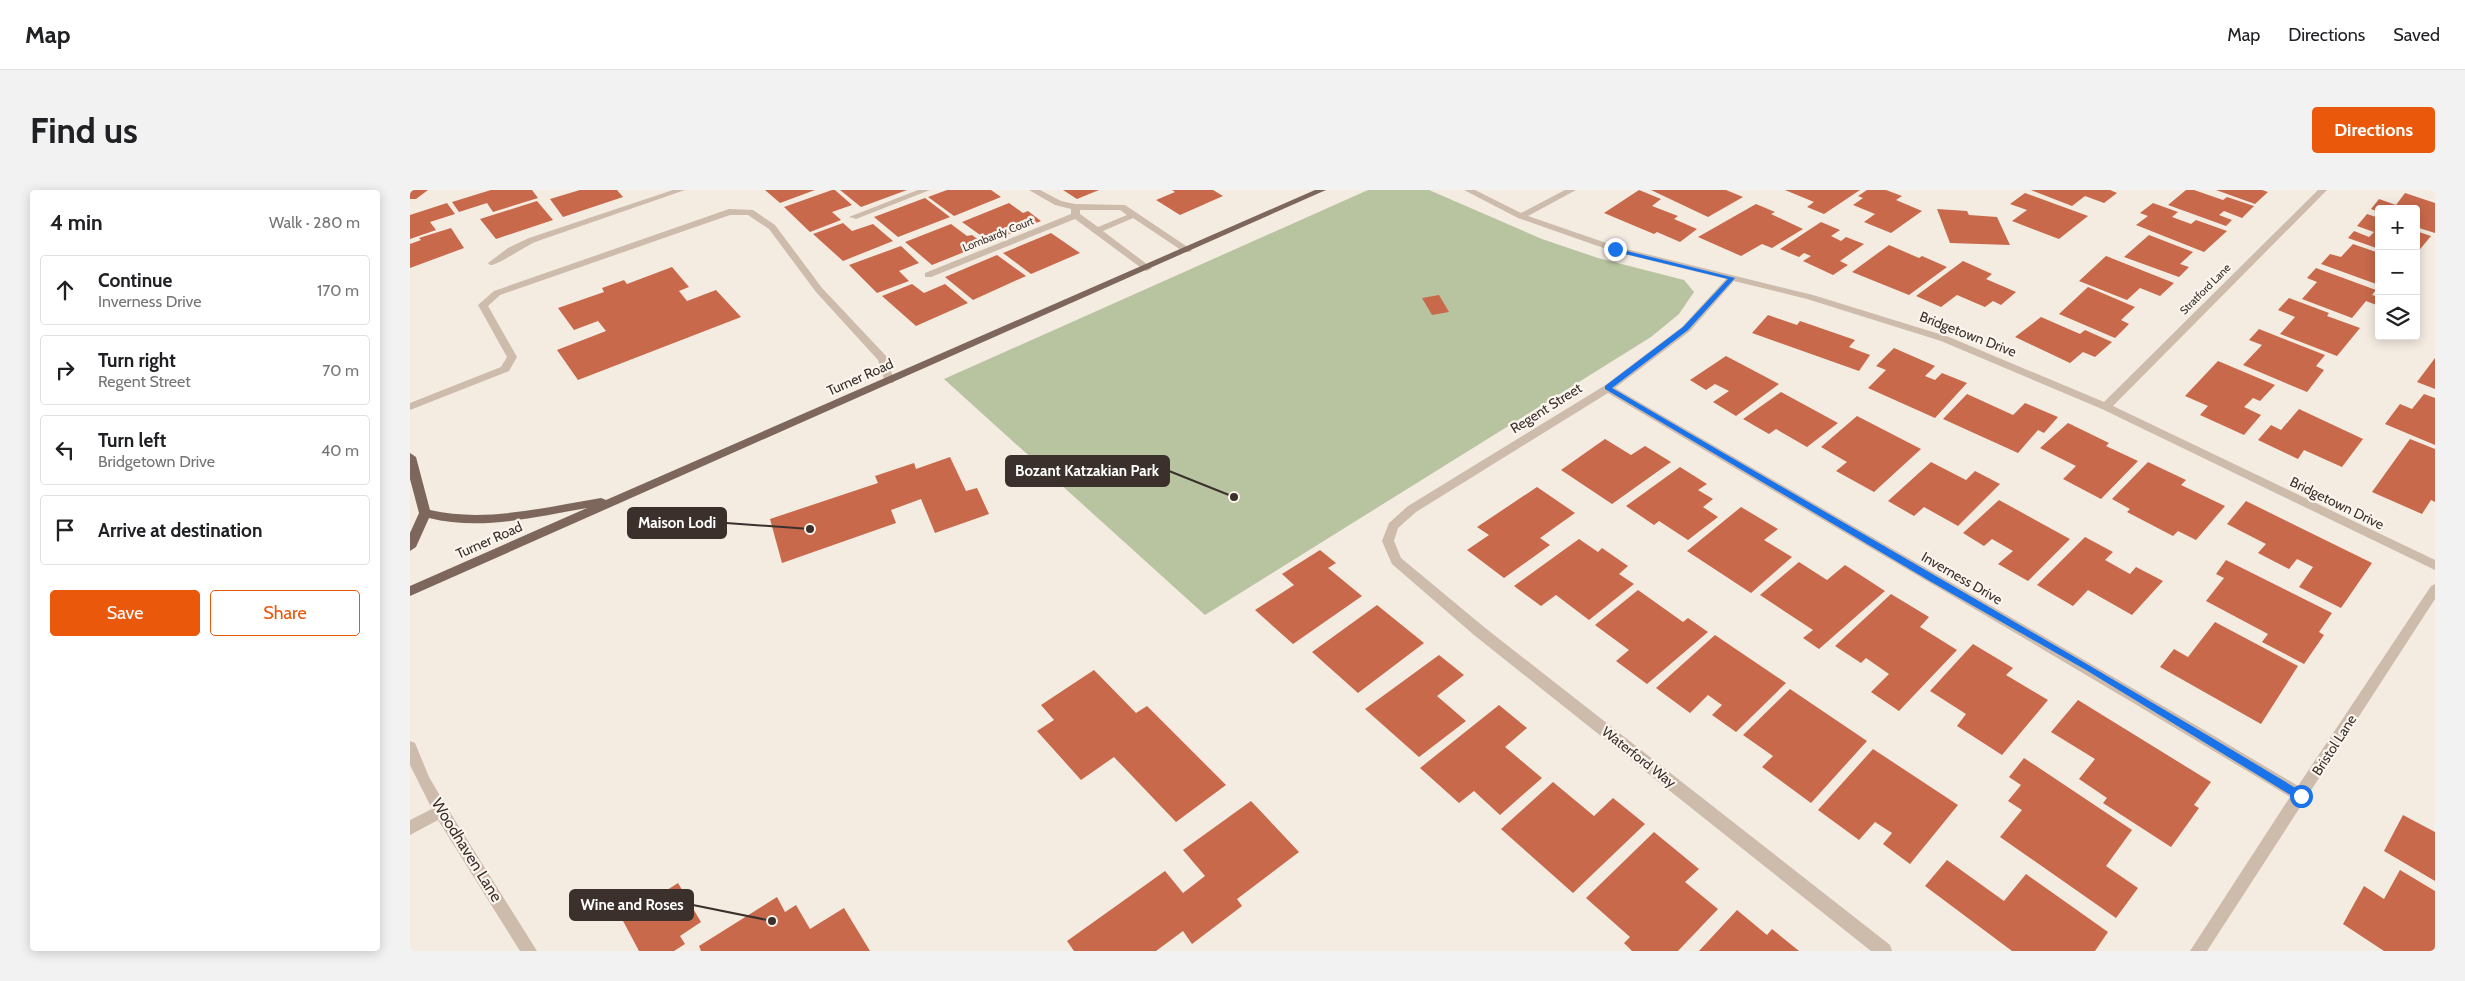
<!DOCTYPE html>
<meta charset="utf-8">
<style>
body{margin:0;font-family:Cabin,sans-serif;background:#f2f2f2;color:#202124}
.controls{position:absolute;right:15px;top:15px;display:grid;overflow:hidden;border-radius:5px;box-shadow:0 2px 12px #0003}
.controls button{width:45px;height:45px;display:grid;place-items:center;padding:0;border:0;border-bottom:1px solid #e0e0e0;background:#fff;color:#202124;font:25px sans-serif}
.stop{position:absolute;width:15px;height:15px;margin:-11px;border:4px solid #1a73e8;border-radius:50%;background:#fff}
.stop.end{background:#1a73e8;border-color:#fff;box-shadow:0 1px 5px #0008}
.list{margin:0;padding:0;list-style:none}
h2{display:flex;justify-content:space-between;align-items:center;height:65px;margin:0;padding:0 20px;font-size:21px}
h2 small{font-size:16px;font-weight:400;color:#757577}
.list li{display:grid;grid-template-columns:32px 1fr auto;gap:15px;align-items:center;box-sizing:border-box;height:70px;margin:0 10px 10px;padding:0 10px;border:1px solid #e0e0e0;border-radius:5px}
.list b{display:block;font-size:19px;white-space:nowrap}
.list p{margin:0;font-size:16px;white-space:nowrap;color:#757577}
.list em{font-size:16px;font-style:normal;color:#757577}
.actions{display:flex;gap:10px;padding:15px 20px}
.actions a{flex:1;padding:11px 0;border:1px solid #ea580c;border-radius:5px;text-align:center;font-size:18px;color:#ea580c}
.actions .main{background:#ea580c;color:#fff}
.icon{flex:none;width:28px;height:28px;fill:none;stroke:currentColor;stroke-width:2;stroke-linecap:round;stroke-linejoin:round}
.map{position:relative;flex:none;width:2025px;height:761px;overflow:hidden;border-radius:5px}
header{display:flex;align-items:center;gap:30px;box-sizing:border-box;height:70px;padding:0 25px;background:#fff;border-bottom:1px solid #e0e0e0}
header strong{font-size:24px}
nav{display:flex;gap:28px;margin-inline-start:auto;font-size:18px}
.intro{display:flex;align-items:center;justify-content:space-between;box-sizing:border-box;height:120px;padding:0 30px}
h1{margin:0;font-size:35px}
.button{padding:12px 22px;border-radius:5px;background:#ea580c;color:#fff;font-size:18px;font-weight:700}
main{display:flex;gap:30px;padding:0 30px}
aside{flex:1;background:#fff;border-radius:5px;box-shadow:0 2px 12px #0003}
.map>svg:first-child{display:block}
</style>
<header>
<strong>Map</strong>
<nav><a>Map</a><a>Directions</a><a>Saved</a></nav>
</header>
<div class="intro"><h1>Find us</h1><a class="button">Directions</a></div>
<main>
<aside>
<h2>4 min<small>Walk · 280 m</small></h2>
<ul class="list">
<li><svg class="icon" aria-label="ahead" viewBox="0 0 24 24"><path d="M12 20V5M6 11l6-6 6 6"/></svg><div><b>Continue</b><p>Inverness Drive</p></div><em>170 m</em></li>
<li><svg class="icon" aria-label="right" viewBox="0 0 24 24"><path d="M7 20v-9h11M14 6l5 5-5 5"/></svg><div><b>Turn right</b><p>Regent Street</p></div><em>70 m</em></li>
<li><svg class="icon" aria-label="left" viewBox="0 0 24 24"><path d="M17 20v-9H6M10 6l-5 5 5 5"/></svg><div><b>Turn left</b><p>Bridgetown Drive</p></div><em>40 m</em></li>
<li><svg class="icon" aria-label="arrive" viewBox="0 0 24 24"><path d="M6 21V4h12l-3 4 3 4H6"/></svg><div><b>Arrive at destination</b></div></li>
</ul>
<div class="actions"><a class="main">Save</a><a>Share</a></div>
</aside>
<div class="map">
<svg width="2025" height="761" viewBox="0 0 2025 761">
<rect width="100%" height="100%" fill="#f4ebe1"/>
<polygon fill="#b8c4a0" points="958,0 1019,0 1132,49 1188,68 1274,90 1284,102 1269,124 1241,147 795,425 534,189"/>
<g fill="#c8694b">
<polygon points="0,0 18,0 6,9 0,9"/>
<polygon points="81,0 122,0 128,8 83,22 77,13 49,22 42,12"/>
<polygon points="170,0 207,0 213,7 153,27 140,9"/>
<polygon points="355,0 405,0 370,13"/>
<polygon points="422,0 425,0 442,15 422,22 431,30 400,42 374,17"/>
<polygon points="430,0 497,0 451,17"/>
<polygon points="537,0 581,0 591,7 544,26 518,7"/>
<polygon points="653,0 689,0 667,9"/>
<polygon points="762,0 803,0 813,6 770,25 746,10 765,2"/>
<polygon points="1229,0 1251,9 1242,16 1268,26 1264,29 1287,39 1270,52 1247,42 1244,44 1194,23"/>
<polygon points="1241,0 1316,0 1333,7 1298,27"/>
<polygon points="1375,0 1450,0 1414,24 1397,17 1404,12"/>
<polygon points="1457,0 1476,0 1492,6 1486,10 1512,21 1481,43 1454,32 1465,24 1443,15 1453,8 1448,6"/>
<polygon points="1621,0 1700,0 1707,3 1694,13 1675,6 1662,16"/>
<polygon points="1776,0 1784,0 1813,10 1817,7 1844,16 1832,28 1814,21 1809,25 1822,30 1816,36 1758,15"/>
<polygon points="1806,0 1852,0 1858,2 1845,14"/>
<polygon points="1615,3 1678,26 1649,49 1602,31 1617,20 1600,14"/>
<polygon points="1995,3 2025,13 2025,43 2006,37 2006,19 1969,19 1969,22 1961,19 1969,9 1986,15"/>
<polygon points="515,8 540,27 488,47 464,27"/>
<polygon points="127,11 143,30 86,49 70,29"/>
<polygon points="37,13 45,24 20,32 26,40 0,49 0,25"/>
<polygon points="599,13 613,23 618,21 631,31 580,52 552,32"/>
<polygon points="1743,13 1768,22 1762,27 1781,34 1786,30 1817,41 1794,62 1726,35 1738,26 1730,23"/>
<polygon points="1346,14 1365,22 1361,24 1393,39 1362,58 1352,54 1331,66 1288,47"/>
<polygon points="1527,19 1557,21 1559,25 1587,27 1600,55 1540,53"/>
<polygon points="1957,24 1969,28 1969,59 1938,48 1944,41 1959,47 1964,42 1947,36"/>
<polygon points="1411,32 1430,40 1421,46 1431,51 1436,47 1454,54 1430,71 1438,75 1423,85 1393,71 1401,66 1394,63 1389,67 1370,59"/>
<polygon points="433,33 442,41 463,34 483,51 433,71 403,44"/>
<polygon points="541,34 557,46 562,45 574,54 522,75 495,52"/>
<polygon points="41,38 54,58 0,78 0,54 11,50 9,48"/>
<polygon points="2006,41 2021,46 2006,64"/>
<polygon points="641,43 670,63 621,84 593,63"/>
<polygon points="1739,45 1783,62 1770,74 1779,77 1769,87 1714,67"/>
<polygon points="1943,54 1969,63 1969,95 1911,74 1920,64 1931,67"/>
<polygon points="1479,55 1509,68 1512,66 1537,77 1499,105 1442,82"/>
<polygon points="491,56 509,73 489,81 499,91 467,103 439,75"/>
<polygon points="587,65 616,86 563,110 535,87"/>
<polygon points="1696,66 1764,93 1750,106 1730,98 1717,110 1669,91"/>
<polygon points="1553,71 1582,84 1576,89 1606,102 1591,115 1583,111 1575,117 1547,105 1531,117 1506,106"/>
<polygon points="262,77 279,97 269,101 277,111 306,100 331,127 168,190 147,160 196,141 188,131 164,140 148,118 194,102 192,98 214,90 217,94"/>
<polygon points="1906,78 1966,100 1962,105 1969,107 1969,116 1956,111 1942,128 1892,109 1907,92 1897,88"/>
<polygon points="502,94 514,103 535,94 558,113 506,136 472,106"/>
<polygon points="1678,97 1725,117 1711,130 1719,134 1705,148 1649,124"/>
<polygon points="1029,105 1039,122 1022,125 1012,108"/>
<polygon points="1879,108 1919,123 1917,126 1950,138 1927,166 1870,144 1885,127 1868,120"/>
<polygon points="1358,125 1387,135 1390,131 1445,150 1439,157 1460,165 1449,181 1342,143"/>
<polygon points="1631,127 1670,144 1675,140 1702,152 1685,167 1673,162 1660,173 1605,147"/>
<polygon points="1849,139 1915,165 1906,176 1914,180 1897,202 1833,175 1852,155 1839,150"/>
<polygon points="1484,158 1525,176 1515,186 1525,190 1532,183 1557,193 1525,228 1458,198 1476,180 1466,176"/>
<polygon points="1316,166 1369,194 1326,226 1303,212 1319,201 1305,194 1296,200 1280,190"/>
<polygon points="2025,168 2025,199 2007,192"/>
<polygon points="1808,171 1865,195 1850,211 1843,208 1834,217 1851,225 1834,245 1790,225 1798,216 1775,206"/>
<polygon points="1371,202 1428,233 1397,257 1366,239 1359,244 1333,229"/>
<polygon points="1557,204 1603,225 1615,213 1648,227 1634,243 1628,240 1608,263 1533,229"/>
<polygon points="2014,204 2025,208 2025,255 1975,234 1990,214 2002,219"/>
<polygon points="1889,219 1953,249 1932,277 1894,260 1888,269 1848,250 1861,235 1871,240"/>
<polygon points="1447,226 1511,259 1464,302 1426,281 1437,272 1411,257"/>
<polygon points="1658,233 1699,253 1696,256 1728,271 1691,309 1653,289 1666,276 1630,258"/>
<polygon points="1195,249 1221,265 1235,256 1261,272 1202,314 1151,280"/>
<polygon points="2000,249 2025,259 2025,312 2021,310 2012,324 1962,302"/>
<polygon points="540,267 556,301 567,298 579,324 525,343 511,309 481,320 486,333 372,373 360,329 468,293 465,286 504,273 506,279"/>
<polygon points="1521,272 1556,290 1565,281 1590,294 1548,336 1514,317 1504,326 1478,311"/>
<polygon points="1738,272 1776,290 1771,295 1815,316 1786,350 1768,341 1763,346 1717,322 1720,319 1702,309"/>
<polygon points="1270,277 1297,294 1288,300 1303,309 1293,317 1308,327 1278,350 1249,331 1244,335 1216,316"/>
<polygon points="1127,297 1165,323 1130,348 1140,355 1094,388 1057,360 1079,345 1067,337"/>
<polygon points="1589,310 1660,349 1618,391 1588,374 1603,361 1582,349 1574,356 1553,343"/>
<polygon points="1836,311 1962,373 1931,418 1889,397 1903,377 1887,369 1879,379 1848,363 1856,354 1817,334"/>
<polygon points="1331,317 1368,339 1354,350 1382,367 1341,403 1277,361"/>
<polygon points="1675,347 1703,362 1695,370 1720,384 1726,377 1753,391 1722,425 1678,400 1663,416 1627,395"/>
<polygon points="1169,349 1188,362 1192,358 1218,376 1209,384 1224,394 1179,430 1146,405 1131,416 1104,396"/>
<polygon points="910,360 926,373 918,378 952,406 883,454 845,420 884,395 872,384"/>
<polygon points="1816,370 1922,423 1909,442 1914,445 1894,474 1852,452 1858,444 1796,411 1814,388 1806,384"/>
<polygon points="1389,372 1417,390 1435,375 1475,401 1409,459 1393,448 1403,440 1350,405"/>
<polygon points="1228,400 1273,432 1278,428 1298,442 1237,494 1206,471 1219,460 1185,435"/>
<polygon points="1481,404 1519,427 1510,437 1547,460 1489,521 1461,502 1479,484 1456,468 1451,473 1425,456"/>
<polygon points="967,415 1014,453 948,503 902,462"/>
<polygon points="1805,432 1888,476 1851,534 1750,477 1764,459 1778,467"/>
<polygon points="1305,445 1376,493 1326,542 1302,525 1312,515 1298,505 1280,523 1246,498"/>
<polygon points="1563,454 1603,478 1596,485 1638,510 1592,565 1547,536 1556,524 1520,501"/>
<polygon points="1029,465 1054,485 1027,506 1056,531 1009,567 955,519"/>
<polygon points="684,480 726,523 737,516 816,595 766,632 704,567 671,590 627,541 644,530 631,515"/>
<polygon points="1380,499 1457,551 1401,613 1352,577 1363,566 1333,545"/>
<polygon points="1668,510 1801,592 1784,615 1789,618 1761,657 1693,613 1697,608 1669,589 1685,569 1641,542"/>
<polygon points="1089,515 1117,538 1095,557 1132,588 1090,625 1064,601 1049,613 1010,578"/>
<polygon points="1463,559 1548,615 1500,674 1473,654 1482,643 1465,632 1449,650 1408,620"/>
<polygon points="1614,568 1722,640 1696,676 1728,698 1706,728 1590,647 1612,620 1598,611 1611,595 1599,587"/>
<polygon points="1143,592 1184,626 1203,608 1235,634 1163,703 1091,639"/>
<polygon points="841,611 889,662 827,709 832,716 782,754 773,741 746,761 664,761 657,751 755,681 773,703 795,686 773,660"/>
<polygon points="1993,625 2025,642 2025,691 1974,661"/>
<polygon points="1244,642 1289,679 1275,692 1308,719 1268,761 1222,761 1214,753 1220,747 1176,708"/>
<polygon points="1537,670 1594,711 1616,684 1698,742 1685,761 1602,761 1515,696"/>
<polygon points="1990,680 2025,701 2025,761 1974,761 1933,734 1954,696 1974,709"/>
<polygon points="268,693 291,732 270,746 275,754 264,761 229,761 212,729"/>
<polygon points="367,707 375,722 386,715 400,739 434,718 460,761 291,761 289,756"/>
<polygon points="1327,720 1357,745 1362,739 1389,761 1289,761"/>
</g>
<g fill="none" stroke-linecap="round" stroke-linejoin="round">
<g fill="#cdbbac" fill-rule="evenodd">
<path d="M 263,0 L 275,0 L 125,52 C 116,56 86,76 80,75 L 78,73 L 98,58 L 119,48 Z"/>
<polygon points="508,0 520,0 446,29 439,27"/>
<path d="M 619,0 L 630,0 L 651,11 L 665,14 L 715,15 L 782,60 L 780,62 L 774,62 L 723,28 L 693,41 L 742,78 L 737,81 L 734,80 L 665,29 L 521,87 L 515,87 L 515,83 L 661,24 L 661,19 L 645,15 ZM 670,20 L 710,20 L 717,25 L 688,37 L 670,24 Z"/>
<path d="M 1054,0 L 1065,0 L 1111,23 L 1155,0 L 1166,0 L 1118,26 L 1208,57 L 1403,105 L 1539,147 L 1694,212 L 1908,0 L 1917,0 L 1703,216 L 2025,370 L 2025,380 L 1692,219 L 1531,151 L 1397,109 L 1324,91 L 1280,141 L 1205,198 C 1433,331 1662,461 1888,596 L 2021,396 L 2025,394 L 2025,409 L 1797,761 L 1780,761 L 1880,607 C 1654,470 1425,338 1198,203 L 1006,322 L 988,338 L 984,351 L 991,368 L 1074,437 L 1480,755 L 1482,761 L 1461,761 L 1064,445 L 982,374 L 972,351 L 979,333 L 998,316 L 1194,196 L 1272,137 L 1316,89 L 1202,61 L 1108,28 Z"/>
<polygon points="319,19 343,20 365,35 412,98 477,167 484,191 483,193 475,193 468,170 406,102 359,39 338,25 320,25 90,105 78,116 107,167 99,181 0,220 0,213 91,177 97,167 68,115 84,101"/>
<polygon points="0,551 5,553 19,587 36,616 127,761 110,761 28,630 0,645 0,630 22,619 0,575"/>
</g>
<path fill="#7d675c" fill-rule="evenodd" d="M 905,0 L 916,0 L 0,406 L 0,396 L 177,318 C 124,327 71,341 19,328 L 6,357 L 0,361 L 0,343 L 9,323 L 0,289 L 0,263 L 6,267 L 20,320 C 76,333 135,317 191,308 L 196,310 Z"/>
</g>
<path fill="#1a73e8" d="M 1205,58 L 1325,88 L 1278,140 L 1202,198 C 1433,333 1665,465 1894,603 L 1894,609 L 1887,609 L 1676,480 L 1518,390 L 1195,199 L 1195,196 L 1273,137 L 1318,89 L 1203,61 Z"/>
<g text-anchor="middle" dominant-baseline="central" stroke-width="4.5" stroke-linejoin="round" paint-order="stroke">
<g font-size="11" fill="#3b302b" stroke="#fbf5ee">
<text transform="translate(588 44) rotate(-22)">Lombardy Court</text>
<text transform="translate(1795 99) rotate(-45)">Stratford Lane</text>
</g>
<g font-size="14" fill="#3b302b" stroke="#fbf5ee">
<text transform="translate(1558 144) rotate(21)">Bridgetown Drive</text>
<text transform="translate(450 187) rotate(-24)">Turner Road</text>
<text transform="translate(1136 218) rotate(-32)">Regent Street</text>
<text transform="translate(1927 313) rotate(26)">Bridgetown Drive</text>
<text transform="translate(79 350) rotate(-24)">Turner Road</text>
<text transform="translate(1552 388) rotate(30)">Inverness Drive</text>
<text transform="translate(1924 555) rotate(-57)">Bristol Lane</text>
<text transform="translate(1229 567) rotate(38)">Waterford Way</text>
</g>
<g font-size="16" fill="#3b302b" stroke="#fbf5ee">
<text transform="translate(57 660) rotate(58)">Woodhaven Lane</text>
</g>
</g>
<path fill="none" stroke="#3b302b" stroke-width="2" d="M824 307L759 281M400 339L316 333M362 731L283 715"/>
<g fill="#3b302b" stroke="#fbf5ee" stroke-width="2">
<circle cx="824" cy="307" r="5"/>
<circle cx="400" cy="339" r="5"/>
<circle cx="362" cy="731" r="5"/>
</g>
<g fill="#3b302b" stroke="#3b302b" stroke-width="2">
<rect x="596" y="266" width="163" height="30" rx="5"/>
<rect x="218" y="318" width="98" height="30" rx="5"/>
<rect x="160" y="700" width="123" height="30" rx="5"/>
</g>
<g font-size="15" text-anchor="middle" font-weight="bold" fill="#fff">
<text x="677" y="286">Bozant Katzakian Park</text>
<text x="267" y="338">Maison Lodi</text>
<text x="222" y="720">Wine and Roses</text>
</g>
</svg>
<div class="controls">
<button>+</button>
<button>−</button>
<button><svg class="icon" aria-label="layers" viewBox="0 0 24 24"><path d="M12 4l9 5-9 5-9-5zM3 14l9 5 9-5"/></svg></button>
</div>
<div class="stop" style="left:1891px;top:606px"></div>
<div class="stop end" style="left:1205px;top:59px"></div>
</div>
</main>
